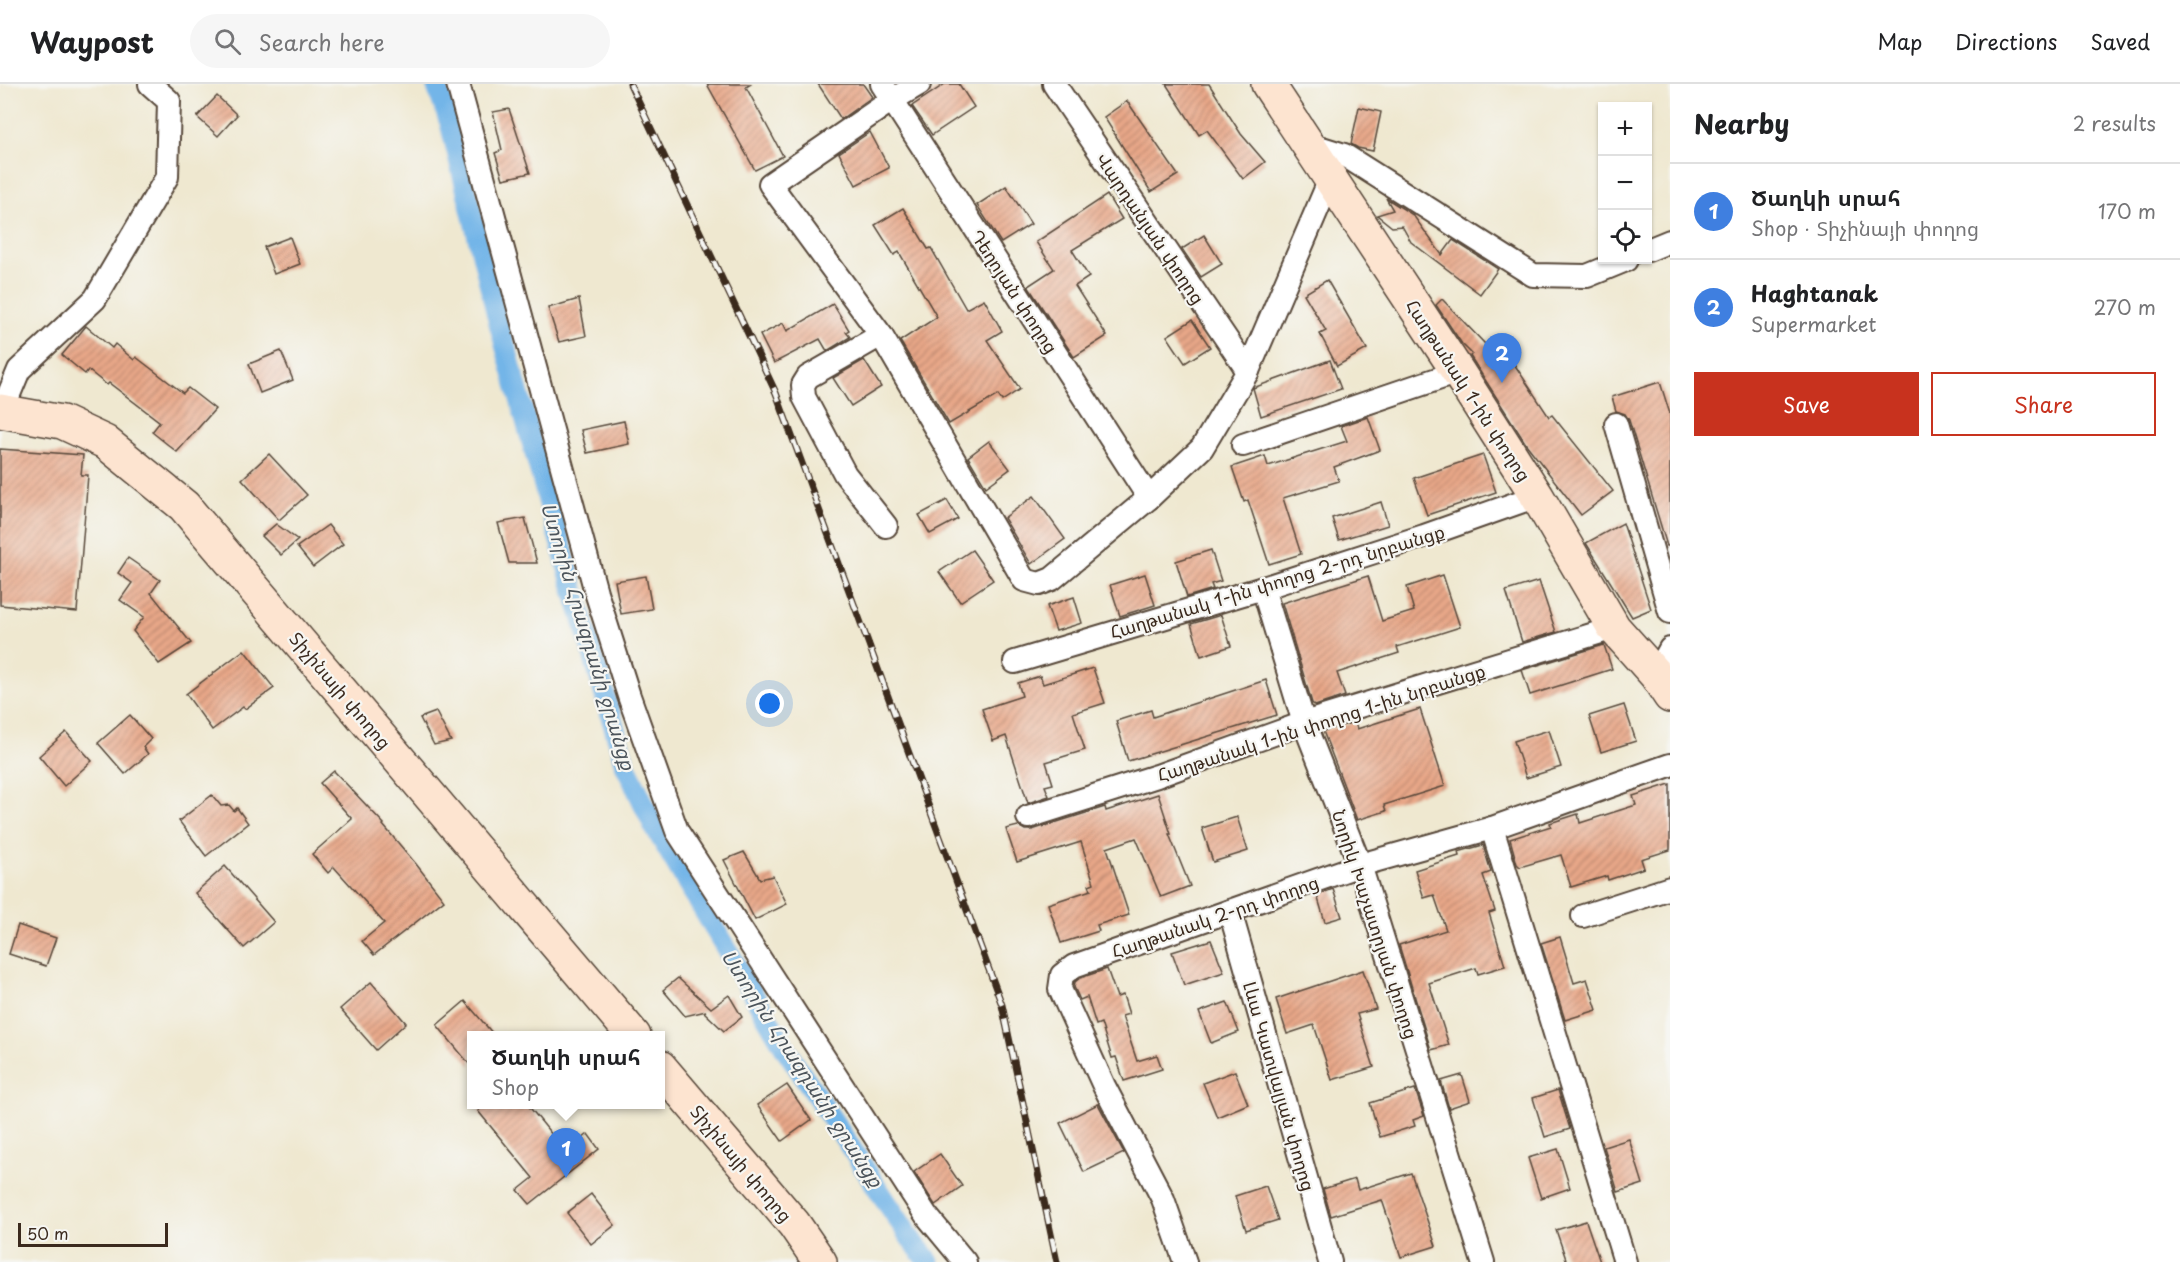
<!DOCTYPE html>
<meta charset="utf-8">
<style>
body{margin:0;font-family:"Playpen Sans","Noto Sans Armenian",sans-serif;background:#f6f6f6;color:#202124}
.controls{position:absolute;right:18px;top:18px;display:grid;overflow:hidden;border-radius:0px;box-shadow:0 2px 4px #0004}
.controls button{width:54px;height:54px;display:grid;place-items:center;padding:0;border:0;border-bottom:2px solid #e0e0e0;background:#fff;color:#202124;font:30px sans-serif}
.scale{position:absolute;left:18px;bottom:15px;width:150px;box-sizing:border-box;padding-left:6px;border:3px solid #3b2a1e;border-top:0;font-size:16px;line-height:21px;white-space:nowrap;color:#3b2a1e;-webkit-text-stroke:4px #f6f6f2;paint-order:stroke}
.you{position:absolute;left:770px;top:620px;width:21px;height:21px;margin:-15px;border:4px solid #fff;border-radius:50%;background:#1a73e8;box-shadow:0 0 0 9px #1a73e833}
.badge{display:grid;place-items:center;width:39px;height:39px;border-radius:50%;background:#c8321e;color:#fff;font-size:20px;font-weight:700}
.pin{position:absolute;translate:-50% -50px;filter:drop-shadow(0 2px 3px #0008)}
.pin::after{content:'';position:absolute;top:32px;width:21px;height:18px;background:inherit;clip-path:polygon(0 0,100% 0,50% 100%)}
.popup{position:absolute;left:467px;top:947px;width:198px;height:78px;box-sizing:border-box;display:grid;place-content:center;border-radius:0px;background:#fff;filter:drop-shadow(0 2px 4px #0005);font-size:20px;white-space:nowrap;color:#757577}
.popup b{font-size:22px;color:#202124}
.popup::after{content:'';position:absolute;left:50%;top:100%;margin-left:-12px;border:12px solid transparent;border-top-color:#fff}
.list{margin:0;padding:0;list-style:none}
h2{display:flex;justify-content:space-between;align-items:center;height:78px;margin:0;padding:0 24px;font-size:26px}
h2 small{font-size:20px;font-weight:400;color:#757577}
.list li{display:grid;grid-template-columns:39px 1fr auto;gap:18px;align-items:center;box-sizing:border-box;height:96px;padding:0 24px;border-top:2px solid #e0e0e0}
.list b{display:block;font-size:22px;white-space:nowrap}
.list p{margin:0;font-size:20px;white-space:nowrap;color:#757577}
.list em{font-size:20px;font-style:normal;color:#757577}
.actions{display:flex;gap:12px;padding:18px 24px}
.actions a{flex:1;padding:14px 0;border:2px solid #c8321e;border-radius:0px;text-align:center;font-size:21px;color:#c8321e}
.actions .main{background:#c8321e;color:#fff}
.icon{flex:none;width:33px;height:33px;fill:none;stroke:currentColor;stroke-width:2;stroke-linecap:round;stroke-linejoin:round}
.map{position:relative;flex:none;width:1670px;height:1178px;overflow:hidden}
header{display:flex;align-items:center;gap:36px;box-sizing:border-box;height:84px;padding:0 30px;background:#fff;border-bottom:2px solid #e0e0e0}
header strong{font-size:28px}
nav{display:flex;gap:33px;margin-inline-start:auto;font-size:21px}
.search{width:420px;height:54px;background:#f6f6f6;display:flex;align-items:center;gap:15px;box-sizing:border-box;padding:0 21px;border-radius:33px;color:#757577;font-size:22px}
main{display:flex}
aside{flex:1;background:#fff}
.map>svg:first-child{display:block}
</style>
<header>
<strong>Waypost</strong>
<div class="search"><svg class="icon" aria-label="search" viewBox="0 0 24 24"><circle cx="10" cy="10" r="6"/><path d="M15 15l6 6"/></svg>Search here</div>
<nav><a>Map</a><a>Directions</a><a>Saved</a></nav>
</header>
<main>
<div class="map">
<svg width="1670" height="1178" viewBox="0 0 1670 1178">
<defs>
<pattern id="building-hatch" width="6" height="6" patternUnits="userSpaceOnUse" patternTransform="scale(1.5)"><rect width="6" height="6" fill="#e8a788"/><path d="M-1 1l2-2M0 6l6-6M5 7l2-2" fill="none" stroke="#bd886f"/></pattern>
</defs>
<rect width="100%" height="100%" fill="#f6f6f2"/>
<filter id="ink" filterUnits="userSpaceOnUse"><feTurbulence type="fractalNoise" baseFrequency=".0167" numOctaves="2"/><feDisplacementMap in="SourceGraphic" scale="12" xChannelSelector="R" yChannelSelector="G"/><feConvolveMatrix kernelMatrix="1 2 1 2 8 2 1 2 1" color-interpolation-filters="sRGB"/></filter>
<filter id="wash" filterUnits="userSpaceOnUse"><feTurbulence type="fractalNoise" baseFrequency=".008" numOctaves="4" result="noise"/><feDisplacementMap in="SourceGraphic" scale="24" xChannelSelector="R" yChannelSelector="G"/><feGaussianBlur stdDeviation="1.35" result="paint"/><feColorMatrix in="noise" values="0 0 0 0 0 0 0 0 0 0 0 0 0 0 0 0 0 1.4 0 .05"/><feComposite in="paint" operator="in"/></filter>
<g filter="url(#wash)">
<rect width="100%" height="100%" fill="#efe8d0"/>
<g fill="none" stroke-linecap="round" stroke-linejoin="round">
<polyline stroke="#73b5e8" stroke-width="21" points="436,0 450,39 499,239 549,420 625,680 655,744 785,964 911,1155 929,1178"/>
</g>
<g id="blocks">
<g fill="url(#building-hatch)">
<polygon points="707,0 751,0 746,3 783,72 755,86"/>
<polygon points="818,0 863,0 872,13 841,35"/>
<polygon points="945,0 959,0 974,23 932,51 912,22"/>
<polygon points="1166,0 1209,0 1241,50 1265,78 1243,95 1207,46 1199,51"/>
<polygon points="217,12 237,31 218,52 197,33"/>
<polygon points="1127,17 1178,91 1151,108 1104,33"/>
<polygon points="1359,23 1381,28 1373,67 1358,64 1351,60"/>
<polygon points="509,25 530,89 503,95 495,69 502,66 493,28"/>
<polygon points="870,48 889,84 856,101 839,69"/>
<polygon points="1006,102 1031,140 1001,159 977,121"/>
<polygon points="1107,111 1122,135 1072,166 1089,193 1075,202 1107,252 1074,273 1028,202 1054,185 1036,158"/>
<polygon points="1386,114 1413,131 1442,171 1453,156 1498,185 1480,210 1411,158 1402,142 1392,143 1377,131 1393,126"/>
<polygon points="903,124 928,165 931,164 966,225 984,215 1002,247 987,256 1020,305 1002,317 998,311 949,340 900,257 937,233 899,168 894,171 875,141"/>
<polygon points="1204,151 1222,180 1201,193 1182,165"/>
<polygon points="290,153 300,180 274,190 264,163"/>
<polygon points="1327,196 1367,265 1337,282 1320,250 1326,247 1304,210"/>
<polygon points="579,215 586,252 559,258 548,224"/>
<polygon points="1442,215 1486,261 1497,254 1549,333 1552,331 1613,407 1581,431 1526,360 1470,272 1472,270 1462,260 1436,221"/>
<polygon points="833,220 849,246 846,248 850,253 827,267 820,255 774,279 760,251 783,239 787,247"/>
<polygon points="1192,236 1210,263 1185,279 1167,252"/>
<polygon points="86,242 112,264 115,260 134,276 136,273 183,309 188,304 215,325 177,368 152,348 160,338 109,299 107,301 88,286 85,290 62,271"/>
<polygon points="281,267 293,296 260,309 249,280"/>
<polygon points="864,276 881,303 851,322 833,294"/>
<polygon points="1330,276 1341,305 1261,332 1253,304"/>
<polygon points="1660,298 1670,330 1670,462 1667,462 1629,336 1625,330 1616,327 1612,313"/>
<polygon points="1368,333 1380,366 1334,383 1339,397 1283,414 1301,470 1269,480 1248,416 1244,418 1232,383 1265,372 1268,382 1347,357 1341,342"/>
<polygon points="624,337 629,360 587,369 581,346"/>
<polygon points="989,357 1010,385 986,403 968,373"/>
<polygon points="0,365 83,371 81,391 88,391 77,528 0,521"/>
<polygon points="269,370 307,411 279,436 242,395"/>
<polygon points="1483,371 1496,408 1427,431 1414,394"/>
<polygon points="1034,412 1065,455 1031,480 1004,434"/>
<polygon points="947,416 958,435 930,450 919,431"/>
<polygon points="1381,418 1388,441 1339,456 1332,434"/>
<polygon points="525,434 537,479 509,479 498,439"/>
<polygon points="1623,439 1651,525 1632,533 1586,459"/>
<polygon points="276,440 298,456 281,471 262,452"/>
<polygon points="328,441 343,460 313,483 297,463"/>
<polygon points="972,466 993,496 960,518 939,488"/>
<polygon points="1211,466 1221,497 1211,500 1213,505 1187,513 1176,477"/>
<polygon points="128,474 160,496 151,509 191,559 159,580 133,547 144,533 120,516 132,499 118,489"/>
<polygon points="1145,490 1155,521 1120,532 1110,501"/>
<polygon points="1443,491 1460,543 1397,563 1399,569 1337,589 1345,612 1315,622 1312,619 1282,519 1368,492 1382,537 1414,527 1407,503"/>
<polygon points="646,492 652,525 621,530 615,497"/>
<polygon points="1539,497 1556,548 1522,558 1506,507"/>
<polygon points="1074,513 1082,539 1056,547 1047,522"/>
<polygon points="1221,531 1231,562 1201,572 1191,540"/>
<polygon points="1604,561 1612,585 1530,611 1522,586"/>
<polygon points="244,566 274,604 245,625 243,623 212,646 186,610"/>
<polygon points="1093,584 1105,619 1073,629 1085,666 1046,678 1053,700 1045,702 1049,712 1028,719 1006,652 993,657 982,625 1022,612 1018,599 1040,592 1043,600"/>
<polygon points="1266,596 1277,631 1128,677 1116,637 1151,626 1153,633"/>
<polygon points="1624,621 1636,657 1601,668 1589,632"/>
<polygon points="1420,625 1445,702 1384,721 1386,727 1357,736 1323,647 1355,638 1357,645"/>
<polygon points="436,628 451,657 434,661 420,634"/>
<polygon points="130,631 151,655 143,663 148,670 125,690 98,659"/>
<polygon points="1549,646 1561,683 1526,694 1514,657"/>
<polygon points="66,648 92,677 64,702 39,672"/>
<polygon points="334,687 384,740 383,741 416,780 444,816 374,871 362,857 384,839 334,783 328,789 312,770 352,735 320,699"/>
<polygon points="1670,700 1670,766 1641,775 1644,784 1608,796 1607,792 1571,803 1561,771 1520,783 1517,780 1510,755 1551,742 1550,739 1578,730 1580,739 1636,721 1633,712"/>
<polygon points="1158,710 1171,750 1169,750 1190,802 1161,813 1136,754 1107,764 1129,831 1097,841 1099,847 1061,859 1048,820 1091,806 1089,801 1094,799 1081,758 1017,778 1006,745 1018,742 1025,746 1032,746 1105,723 1106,727"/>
<polygon points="212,711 221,722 229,721 234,727 237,724 248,739 206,772 179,737"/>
<polygon points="1237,733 1248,767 1213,778 1202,744"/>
<polygon points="1483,761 1491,788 1483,791 1495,827 1489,829 1505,882 1478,890 1476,884 1429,899 1449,961 1431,966 1399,861 1446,846 1434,811 1424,814 1415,786 1459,772 1458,768"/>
<polygon points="744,768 760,795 773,792 787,820 755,836 724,776"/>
<polygon points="225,782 274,838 244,864 195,809"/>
<polygon points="1333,805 1342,833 1325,838 1317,811"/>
<polygon points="18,841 56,854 46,882 9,870"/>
<polygon points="1560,853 1574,899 1587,895 1597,926 1565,936 1541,859"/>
<polygon points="1211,856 1224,888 1184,901 1172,868"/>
<polygon points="1107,885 1117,913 1123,911 1129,930 1122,932 1137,977 1157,971 1162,985 1124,997 1116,973 1112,974 1101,939 1096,941 1087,913 1080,916 1074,903 1075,898 1080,894"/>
<polygon points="1363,886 1376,925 1357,930 1374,983 1332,996 1314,941 1287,950 1276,915"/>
<polygon points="678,894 711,924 729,911 742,933 724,947 704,928 706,927 685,932 663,906"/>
<polygon points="371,898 406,939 376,966 340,925"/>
<polygon points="465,917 494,951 471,951 471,982 437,941"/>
<polygon points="1227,918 1239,948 1211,959 1199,928"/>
<polygon points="1235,987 1248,1020 1217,1033 1203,999"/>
<polygon points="1462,991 1470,1017 1449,1024 1441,997"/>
<polygon points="787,1001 811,1036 782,1057 757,1021"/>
<polygon points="1415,1005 1424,1032 1413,1036 1415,1042 1380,1053 1370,1019"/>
<polygon points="1558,1006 1570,1045 1545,1053 1533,1014"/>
<polygon points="486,1020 527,1020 566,1068 588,1050 599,1065 530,1120 518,1106 533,1094 478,1027"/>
<polygon points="1098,1020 1124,1069 1084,1088 1060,1039"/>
<polygon points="1629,1055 1643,1100 1618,1108 1604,1063"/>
<polygon points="1558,1065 1570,1104 1541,1114 1528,1074"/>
<polygon points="940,1070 962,1102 935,1121 914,1088"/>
<polygon points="1411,1089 1436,1162 1401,1173 1382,1116 1331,1132 1323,1105 1355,1095 1358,1106"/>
<polygon points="1266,1102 1278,1136 1246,1146 1235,1112"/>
<polygon points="591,1110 615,1141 591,1160 567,1129"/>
<polygon points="1586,1137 1600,1178 1567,1178 1556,1146"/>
</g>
</g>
</g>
<g filter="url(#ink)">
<use href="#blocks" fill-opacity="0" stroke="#564639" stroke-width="1.5"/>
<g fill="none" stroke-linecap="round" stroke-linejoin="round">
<g stroke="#564639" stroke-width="26">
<g id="street">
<polyline points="458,0 596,508 629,612 677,747 926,1131 965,1178"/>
<polyline points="882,0 1149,414"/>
<polyline points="919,0 892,16 770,100 881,251 1024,496 1039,500 1052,495 1149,414 1202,364 1248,287 1331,93"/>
<polyline points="1054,0 1248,287"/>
<polyline points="1309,60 1344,71 1533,191 1587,192 1626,176"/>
<polyline points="1648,166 1670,157"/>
<polyline points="881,251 808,293 803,301 804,313 845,390 886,442"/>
<polyline points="2,327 19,286 95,215 167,93 169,17 150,0"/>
<polyline points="1616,340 1670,528"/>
<polyline points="1243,361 1458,288"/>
<polyline points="1263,504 1304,639 1360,781 1483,1178"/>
<polyline points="1015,578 1263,504 1424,452 1537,412"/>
<polyline points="1656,591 1670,565"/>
<polyline points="1028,733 1157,692 1304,639 1614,544"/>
<polyline points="1492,744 1625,1178"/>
<polyline points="1230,827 1330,1178"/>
<polyline points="1583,832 1670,804"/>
<polyline points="1185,1178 1163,1115 1104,1002 1060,905 1062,891 1074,882 1360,781 1492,744 1670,681"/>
</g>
</g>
<g stroke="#564639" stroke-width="36">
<g id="secondary">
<polyline points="1268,0 1458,288 1537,412 1614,544 1656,591 1670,612"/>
<polyline points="0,327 62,338 105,358 184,422 634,952"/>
<polyline points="660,983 794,1140 820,1178"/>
</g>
</g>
<use href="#street" stroke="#fff" stroke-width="22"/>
<use href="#secondary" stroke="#fde4d0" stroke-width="33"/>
<g stroke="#3b2a1e" stroke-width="7">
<polyline id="rail" points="630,0 776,309 1002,921 1057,1178"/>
</g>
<use href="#rail" stroke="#f6f6f2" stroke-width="4.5" stroke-dasharray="14" stroke-linecap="butt"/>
</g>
</g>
<g text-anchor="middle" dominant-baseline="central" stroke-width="4.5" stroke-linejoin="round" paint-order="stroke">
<g font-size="18" fill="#3b2a1e" stroke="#f6f6f2">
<text transform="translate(1151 144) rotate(56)">Վարդանյան փողոց</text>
<text transform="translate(1015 207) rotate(57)">Դեղոյան փողոց</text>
<text transform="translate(1469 306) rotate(57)">Հաղթանակ 1-ին փողոց</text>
<text transform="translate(1277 497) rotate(-17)">Հաղթանակ 1-ին փողոց 2-րդ նրբանցք</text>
<text transform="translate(341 606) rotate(50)">Տիչինայի փողոց</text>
<text transform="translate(1321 638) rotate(-18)">Հաղթանակ 1-ին փողոց 1-ին նրբանցք</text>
<text transform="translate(1215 832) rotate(-19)">Հաղթանակ 2-րդ փողոց</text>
<text transform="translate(1376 840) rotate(72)">Նորիկ Խաչատրյան փողոց</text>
<text transform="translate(1280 1002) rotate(74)">Լևա Կատվալյան փողոց</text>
<text transform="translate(742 1079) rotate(50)">Տիչինայի փողոց</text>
</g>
<g font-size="20" font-style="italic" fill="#4c545b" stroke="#f6f6f2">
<text transform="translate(589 552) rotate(73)">Ստորին Հրազդանի ջրանցք</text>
<text transform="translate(803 984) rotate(57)">Ստորին Հրազդանի ջրանցք</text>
</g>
</g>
</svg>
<div class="controls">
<button>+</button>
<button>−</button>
<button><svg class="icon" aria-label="locate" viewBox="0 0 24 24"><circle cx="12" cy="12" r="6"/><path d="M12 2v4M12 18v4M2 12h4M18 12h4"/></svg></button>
</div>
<div class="scale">50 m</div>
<div class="you"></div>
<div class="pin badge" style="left:566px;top:1094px;background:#3f7fe0">1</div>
<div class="popup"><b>Ծաղկի սրահ</b>Shop</div>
<div class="pin badge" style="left:1502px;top:299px;background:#3f7fe0">2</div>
</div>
<aside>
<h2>Nearby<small>2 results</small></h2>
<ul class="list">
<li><span class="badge" style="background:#3f7fe0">1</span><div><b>Ծաղկի սրահ</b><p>Shop · Տիչինայի փողոց</p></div><em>170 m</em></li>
<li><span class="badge" style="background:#3f7fe0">2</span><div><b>Haghtanak</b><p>Supermarket</p></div><em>270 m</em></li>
</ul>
<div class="actions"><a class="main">Save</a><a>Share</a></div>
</aside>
</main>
